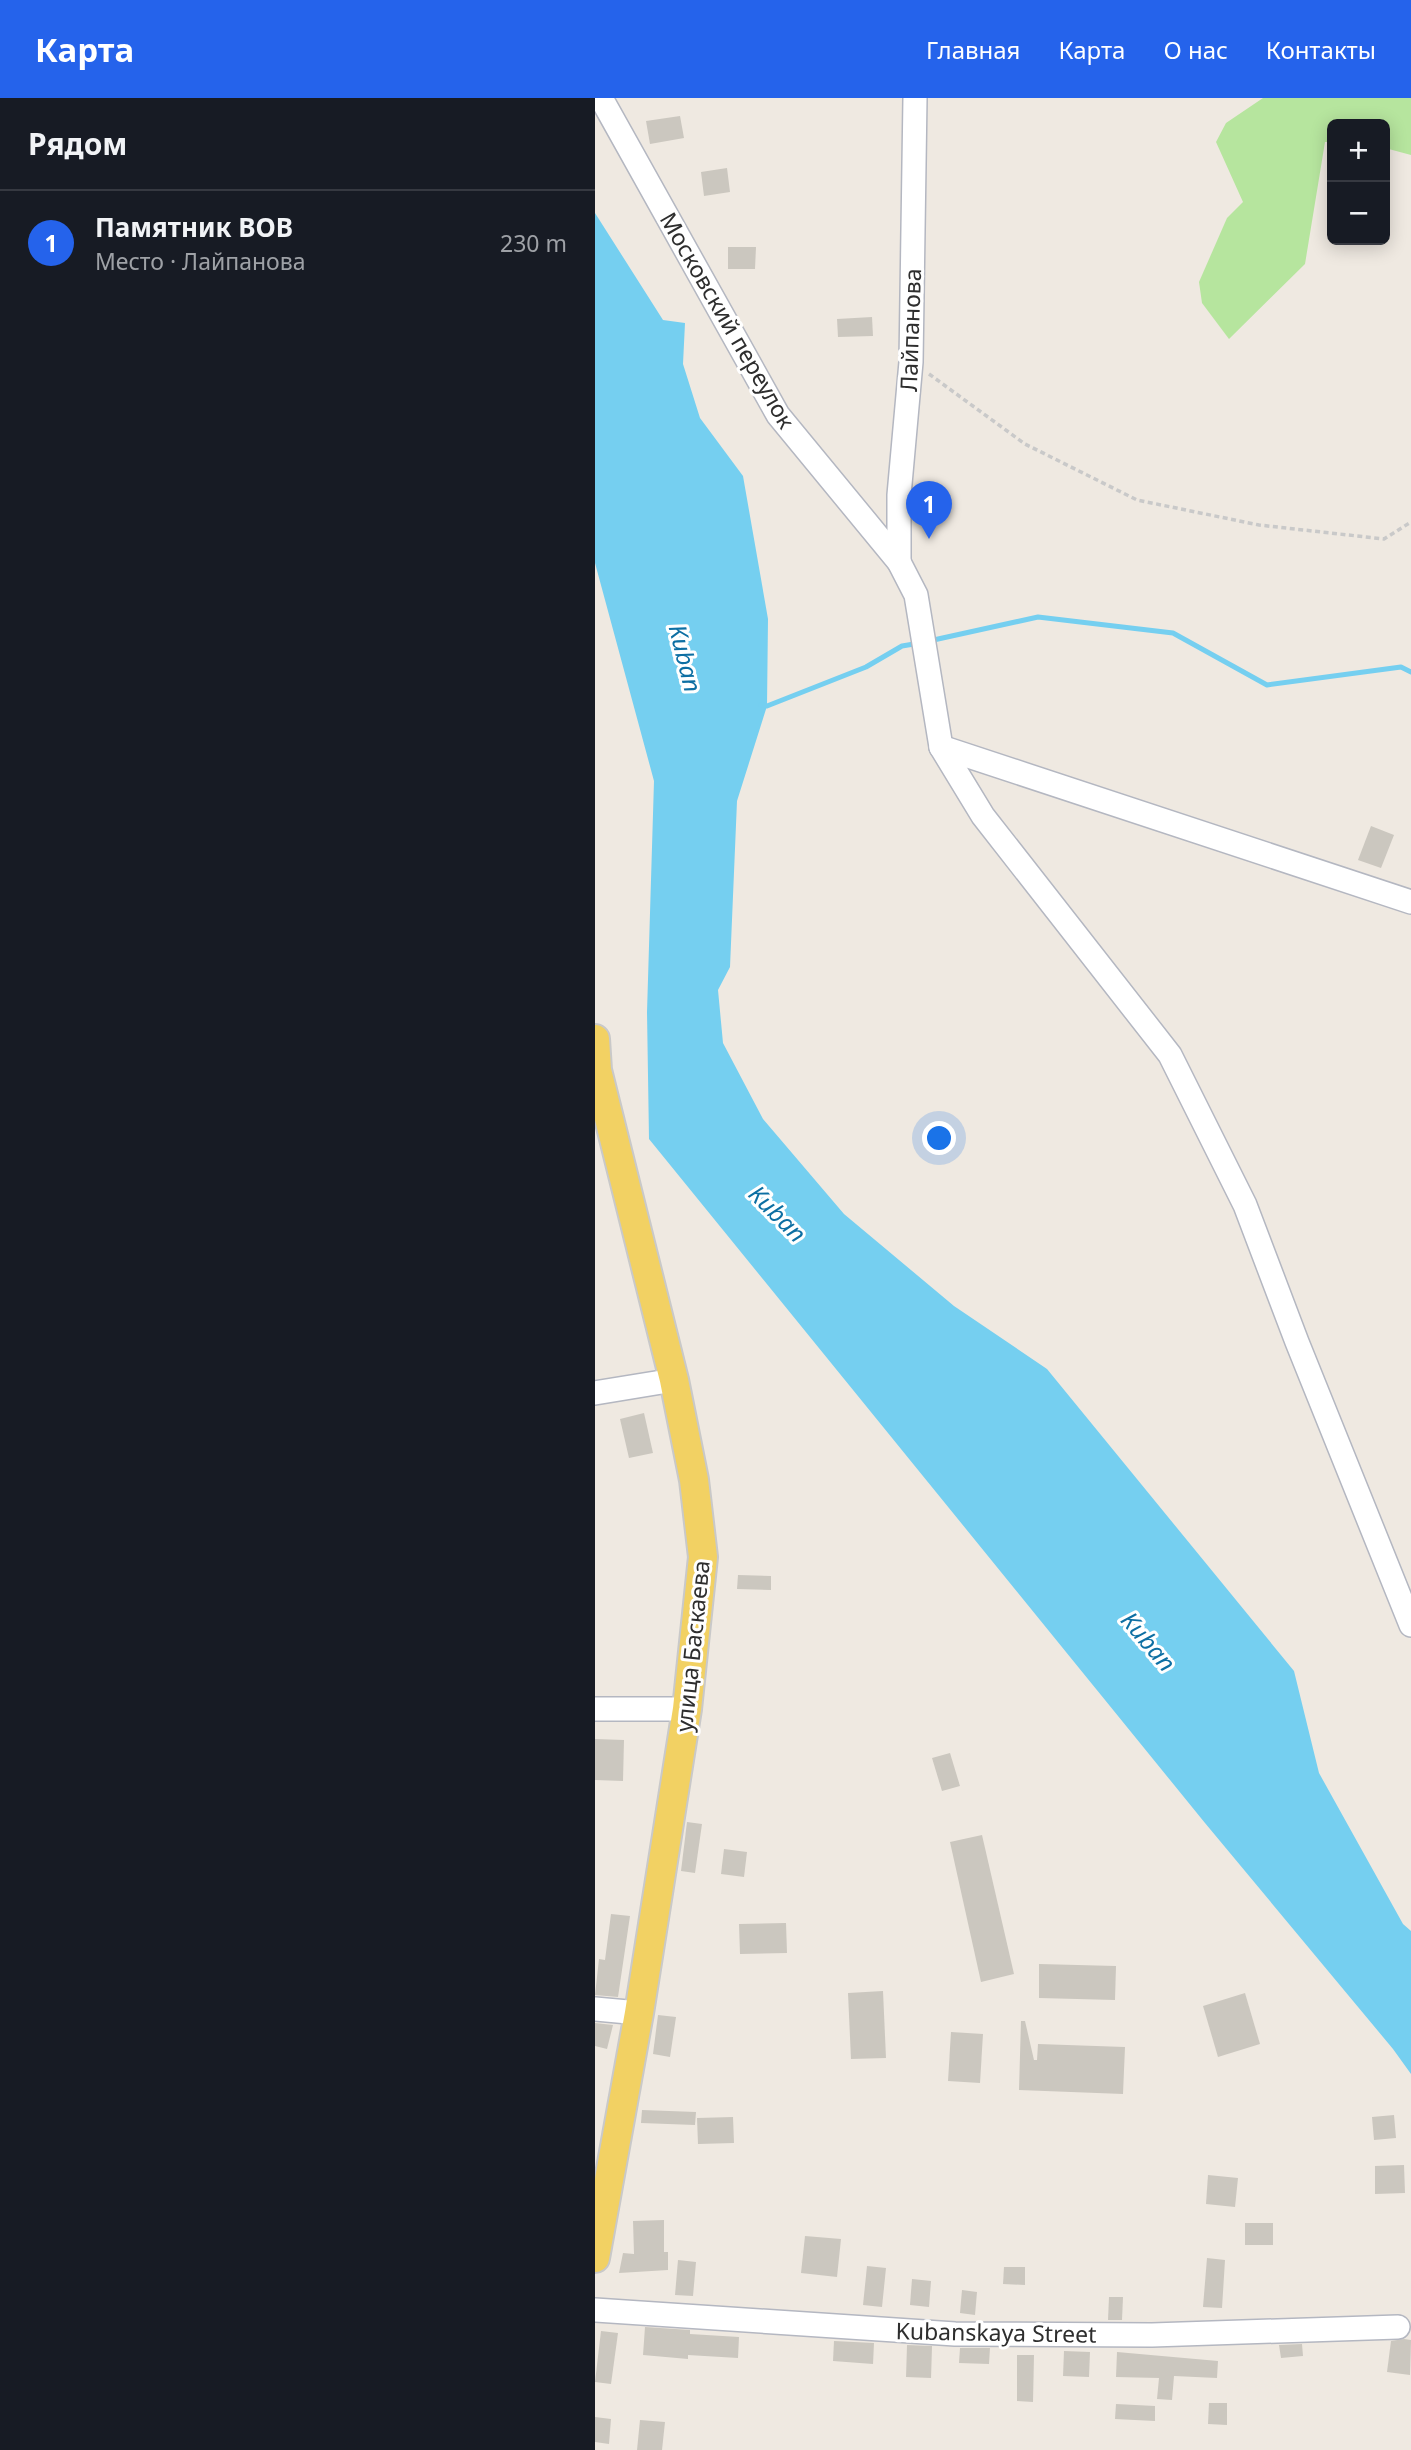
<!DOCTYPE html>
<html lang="ru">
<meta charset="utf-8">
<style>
body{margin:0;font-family:"Noto Sans",sans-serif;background:#20242c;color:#f1f3f6}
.controls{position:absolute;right:21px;top:21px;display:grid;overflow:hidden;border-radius:10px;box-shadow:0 4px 18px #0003}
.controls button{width:63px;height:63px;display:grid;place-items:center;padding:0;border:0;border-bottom:2px solid #363941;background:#171b24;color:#f1f3f6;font:35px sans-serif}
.you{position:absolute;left:345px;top:1041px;width:24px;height:24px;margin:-18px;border:5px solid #fff;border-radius:50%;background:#1a73e8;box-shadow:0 0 0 10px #1a73e833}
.badge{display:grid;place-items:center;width:46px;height:46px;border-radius:50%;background:#2563eb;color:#fff;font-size:23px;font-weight:700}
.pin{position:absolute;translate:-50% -58px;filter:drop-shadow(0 2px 4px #0008)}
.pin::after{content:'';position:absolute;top:37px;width:24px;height:21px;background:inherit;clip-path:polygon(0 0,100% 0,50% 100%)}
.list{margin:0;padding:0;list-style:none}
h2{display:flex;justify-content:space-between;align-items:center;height:91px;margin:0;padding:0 28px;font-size:30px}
h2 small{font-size:23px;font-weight:400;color:#9ea1a6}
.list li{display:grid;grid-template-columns:46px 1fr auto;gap:21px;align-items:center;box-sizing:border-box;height:105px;padding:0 28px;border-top:2px solid #363941}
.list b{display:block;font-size:26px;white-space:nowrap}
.list p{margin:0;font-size:23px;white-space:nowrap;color:#9ea1a6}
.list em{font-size:23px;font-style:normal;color:#9ea1a6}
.map{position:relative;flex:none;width:816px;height:2352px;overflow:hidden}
header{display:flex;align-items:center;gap:42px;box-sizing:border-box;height:98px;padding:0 35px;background:#2563eb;color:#fff}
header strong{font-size:33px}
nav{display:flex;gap:38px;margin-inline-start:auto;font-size:24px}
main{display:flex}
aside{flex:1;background:#171b24}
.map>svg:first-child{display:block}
</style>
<header>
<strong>Карта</strong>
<nav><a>Главная</a><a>Карта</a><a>О нас</a><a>Контакты</a></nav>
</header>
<main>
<aside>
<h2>Рядом<small></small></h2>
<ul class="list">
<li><span class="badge">1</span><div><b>Памятник ВОВ</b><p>Место · Лайпанова</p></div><em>230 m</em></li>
</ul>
</aside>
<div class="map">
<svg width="816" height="2352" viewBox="0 0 816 2352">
<rect width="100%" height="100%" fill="#efe9e1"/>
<polygon fill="#b6e59e" points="668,0 816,0 816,57 790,50 790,26 737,26 737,44 730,44 710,166 634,241 607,205 604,184 632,120 648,104 621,44 631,25"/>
<polygon fill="#75cff0" points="0,115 68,222 90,225 88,266 105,320 148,378 173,521 172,608 142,703 135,869 123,892 128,945 168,1021 249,1116 359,1208 452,1271 699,1573 724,1675 808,1826 816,1833 816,1976 798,1951 610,1725 54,1041 52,914 59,683 0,465"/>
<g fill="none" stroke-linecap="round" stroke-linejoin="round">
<g stroke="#75cff0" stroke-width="5">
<polyline points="334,543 443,519 578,535 672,587 806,569 816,574"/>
<polyline points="166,607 172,608 271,569 307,548 325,545"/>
</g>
</g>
<g fill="#cbc7bf">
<polygon points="85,18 89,40 55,46 51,23"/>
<polygon points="132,70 135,94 109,98 106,74"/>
<polygon points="133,149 161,149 160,171 133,171"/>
<polygon points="277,219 278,238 243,239 242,221"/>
<polygon points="776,728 799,737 786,770 763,762"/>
<polygon points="49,1315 58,1355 34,1360 25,1321"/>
<polygon points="143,1477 176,1478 176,1492 142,1491"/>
<polygon points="0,1641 29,1642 28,1683 0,1682"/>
<polygon points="355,1655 365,1688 347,1693 337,1660"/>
<polygon points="92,1724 107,1726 100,1775 86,1773"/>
<polygon points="387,1737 419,1876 386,1884 355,1744"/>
<polygon points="129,1751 152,1754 149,1779 126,1776"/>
<polygon points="16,1816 35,1818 23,1899 0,1897 4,1861 10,1862"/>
<polygon points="191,1825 192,1855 145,1856 144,1826"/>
<polygon points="444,1866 521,1868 520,1902 444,1900"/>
<polygon points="288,1893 291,1960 256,1961 253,1895"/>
<polygon points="650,1895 665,1946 623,1959 608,1908"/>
<polygon points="63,1917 81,1919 75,1959 58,1956"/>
<polygon points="426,1923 430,1923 439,1962 442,1962 443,1946 530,1949 528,1996 424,1992"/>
<polygon points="0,1925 18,1927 12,1951 0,1948"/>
<polygon points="356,1934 388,1936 385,1985 353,1983"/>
<polygon points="47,2012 101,2014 100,2027 46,2025"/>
<polygon points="799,2017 801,2040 779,2042 777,2019"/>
<polygon points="138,2019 139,2045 103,2046 102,2020"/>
<polygon points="809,2067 810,2095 780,2096 780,2068"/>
<polygon points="613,2077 643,2080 640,2109 611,2106"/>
<polygon points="69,2122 69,2154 73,2154 73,2172 24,2175 28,2155 39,2156 38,2123"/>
<rect x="650" y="2125" width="28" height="22"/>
<polygon points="210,2138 246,2141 242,2179 206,2175"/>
<polygon points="612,2160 630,2162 627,2210 608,2209"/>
<polygon points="83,2162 101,2164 98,2198 80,2197"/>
<polygon points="272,2168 291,2170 287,2209 268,2207"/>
<polygon points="409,2169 430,2169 430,2187 408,2186"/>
<polygon points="317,2181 336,2183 334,2209 315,2207"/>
<polygon points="367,2192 382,2194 380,2217 365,2215"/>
<polygon points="514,2199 528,2199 527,2222 513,2222"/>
<polygon points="50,2229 95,2232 95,2236 144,2239 143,2260 93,2257 93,2261 48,2257"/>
<polygon points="6,2233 23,2235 16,2286 0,2284"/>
<polygon points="809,2241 816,2242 815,2277 792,2274 796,2243"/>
<polygon points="239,2243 279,2245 278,2266 238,2263"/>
<polygon points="707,2246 708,2258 686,2260 684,2247"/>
<polygon points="312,2247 337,2248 336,2280 311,2279"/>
<polygon points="365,2250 395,2250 394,2266 364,2265"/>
<polygon points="469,2253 495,2254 494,2279 468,2278"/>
<polygon points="522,2254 623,2263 622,2280 579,2278 577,2302 562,2301 564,2280 521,2279"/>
<polygon points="422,2257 439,2257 438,2304 422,2303"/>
<polygon points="614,2305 632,2305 632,2327 613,2326"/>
<polygon points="521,2306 560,2308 560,2323 520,2321"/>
<polygon points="0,2319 16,2321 14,2346 0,2344"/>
<polygon points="45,2322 70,2324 67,2352 42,2352"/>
</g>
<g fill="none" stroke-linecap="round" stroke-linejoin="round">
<g stroke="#b4b7c1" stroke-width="26">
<g id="minor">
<polyline points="6,0 183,317 304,464 321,497 346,649 388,718 575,957 650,1107 702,1244 816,1527"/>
<polyline points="304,464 304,397 316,264 320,0"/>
<polyline points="346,649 816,804"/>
<polyline points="0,1295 79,1282"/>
<polyline points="0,1611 92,1611"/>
<polyline points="0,1911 44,1915"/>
<polyline points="0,2212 360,2236 557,2237 803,2229"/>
</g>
</g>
<g stroke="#c9c9c9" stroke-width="32">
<polyline id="major" points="0,941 2,972 79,1282 99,1382 108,1459 92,1611 44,1915 0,2160"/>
</g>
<polyline stroke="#c9c9c9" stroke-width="3.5" stroke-dasharray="5 3.5" stroke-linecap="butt" points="334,276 430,346 542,402 664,427 789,441 816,424"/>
<use href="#minor" stroke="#fff" stroke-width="23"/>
<use href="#major" stroke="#f2d163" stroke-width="28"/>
</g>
<g text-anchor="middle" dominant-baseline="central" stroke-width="6" stroke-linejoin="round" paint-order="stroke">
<g font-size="23" fill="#2e2e2e" stroke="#fff">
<text transform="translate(133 222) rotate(60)">Московский переулок</text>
<text transform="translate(315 232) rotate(-88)">Лайпанова</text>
<text transform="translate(97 1548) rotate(-84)">улица Баскаева</text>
<text transform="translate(401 2234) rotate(1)">Kubanskaya Street</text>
</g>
<g font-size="24" font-style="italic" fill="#0d6fa3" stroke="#fff">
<text transform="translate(91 560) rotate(76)">Kuban</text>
<text transform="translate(183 1115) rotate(45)">Kuban</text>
<text transform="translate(554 1543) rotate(50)">Kuban</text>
</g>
</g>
</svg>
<div class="controls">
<button>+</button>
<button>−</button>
</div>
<div class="you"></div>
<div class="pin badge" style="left:334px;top:441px">1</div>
</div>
</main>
